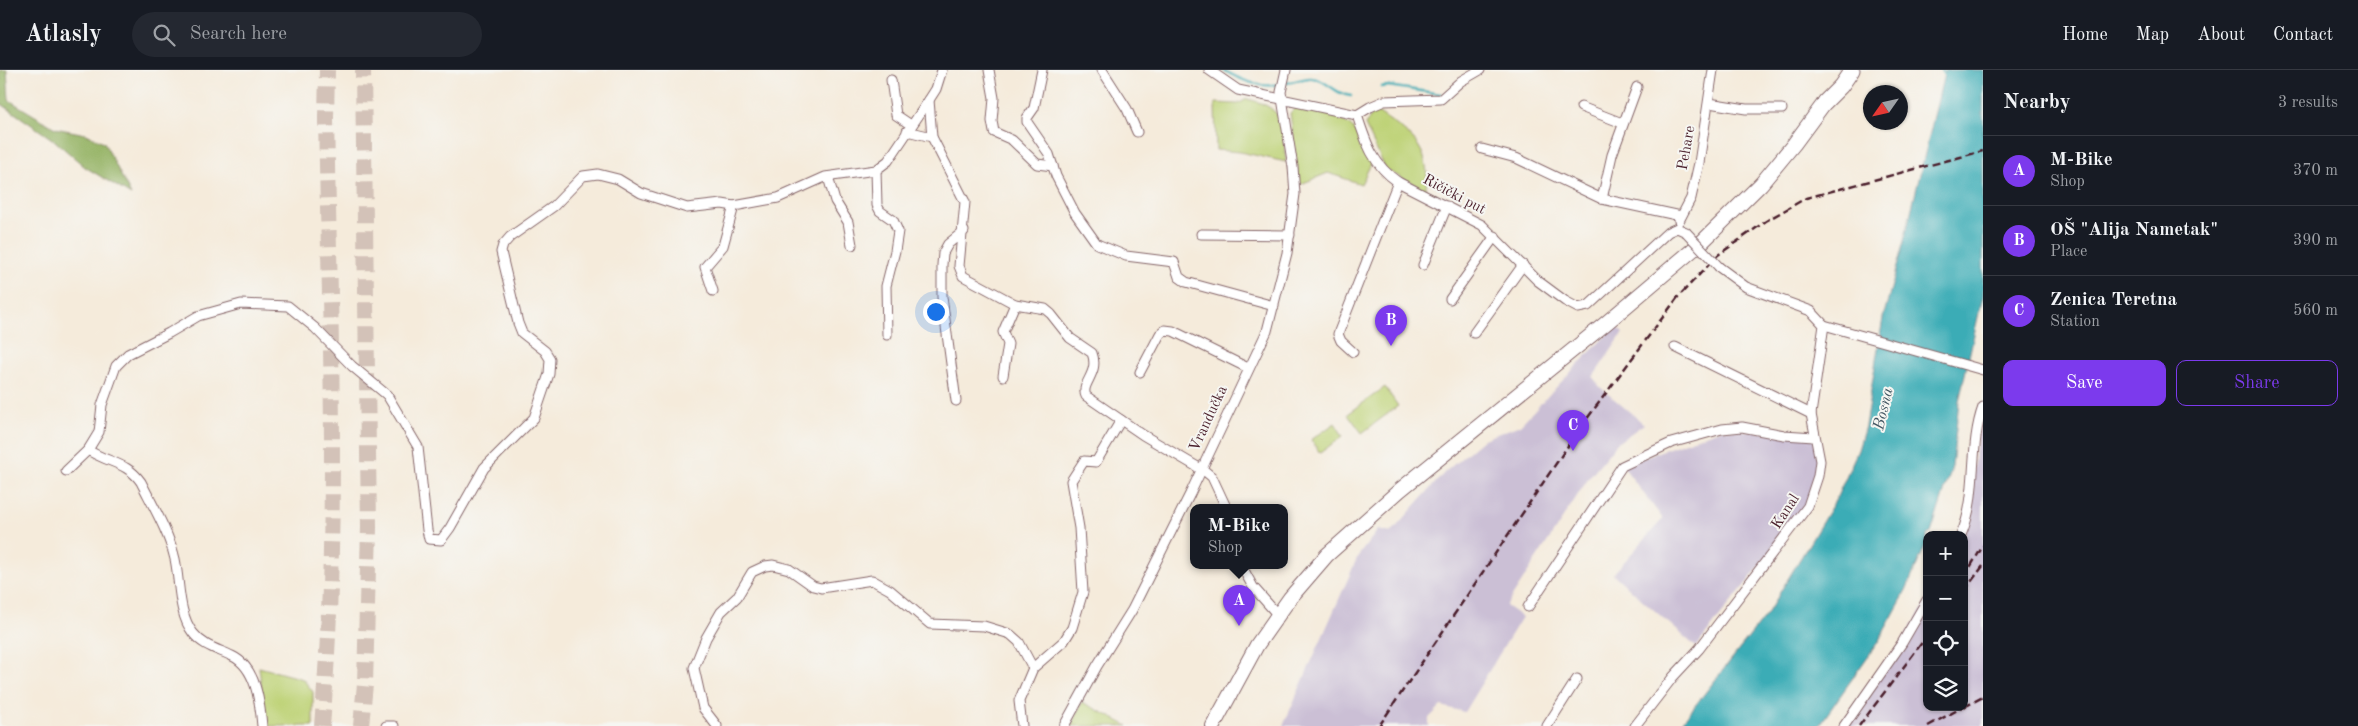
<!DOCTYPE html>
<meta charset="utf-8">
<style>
body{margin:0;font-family:"Old Standard TT",serif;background:#242831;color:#f1f3f6}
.controls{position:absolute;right:15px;bottom:15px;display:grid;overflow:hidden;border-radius:10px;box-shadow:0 1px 4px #0004}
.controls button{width:45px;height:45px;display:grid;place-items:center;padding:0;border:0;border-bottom:1px solid #363941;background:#171b24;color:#f1f3f6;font:25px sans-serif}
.compass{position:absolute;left:1863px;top:15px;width:45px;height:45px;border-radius:50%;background:#171b24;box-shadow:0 1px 4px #0004;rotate:236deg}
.you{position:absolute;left:935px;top:241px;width:18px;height:18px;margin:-12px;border:4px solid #fff;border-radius:50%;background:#1a73e8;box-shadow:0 0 0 8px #1a73e833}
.badge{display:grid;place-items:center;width:32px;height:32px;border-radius:50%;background:#7c3aed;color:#fff;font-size:16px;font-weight:700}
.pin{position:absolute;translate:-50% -41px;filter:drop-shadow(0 1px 2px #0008)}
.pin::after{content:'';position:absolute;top:26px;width:18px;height:15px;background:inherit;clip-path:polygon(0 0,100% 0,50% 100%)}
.popup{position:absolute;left:1190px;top:434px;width:98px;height:65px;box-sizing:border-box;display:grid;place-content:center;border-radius:10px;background:#171b24;filter:drop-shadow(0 1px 4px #0005);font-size:16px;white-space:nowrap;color:#9ea1a6}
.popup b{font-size:19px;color:#f1f3f6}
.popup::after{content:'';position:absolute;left:50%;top:100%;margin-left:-10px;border:10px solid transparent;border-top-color:#171b24}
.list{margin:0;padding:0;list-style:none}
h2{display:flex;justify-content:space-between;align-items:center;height:65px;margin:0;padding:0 20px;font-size:21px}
h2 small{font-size:16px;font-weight:400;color:#9ea1a6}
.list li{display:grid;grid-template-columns:32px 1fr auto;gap:15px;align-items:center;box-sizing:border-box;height:70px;padding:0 20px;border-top:1px solid #363941}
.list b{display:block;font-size:19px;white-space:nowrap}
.list p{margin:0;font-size:16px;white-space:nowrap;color:#9ea1a6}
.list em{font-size:16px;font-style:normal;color:#9ea1a6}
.actions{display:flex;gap:10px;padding:15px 20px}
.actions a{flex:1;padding:11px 0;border:1px solid #7c3aed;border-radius:10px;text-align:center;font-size:18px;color:#7c3aed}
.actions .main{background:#7c3aed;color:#fff}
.icon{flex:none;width:28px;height:28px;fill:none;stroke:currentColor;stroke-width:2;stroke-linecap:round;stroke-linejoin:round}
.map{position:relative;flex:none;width:1983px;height:656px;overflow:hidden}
header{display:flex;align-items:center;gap:30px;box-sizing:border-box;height:70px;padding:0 25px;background:#171b24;border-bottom:1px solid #363941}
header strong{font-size:24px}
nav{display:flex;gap:28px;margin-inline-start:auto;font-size:18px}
.search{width:350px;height:45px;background:#242831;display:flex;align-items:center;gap:12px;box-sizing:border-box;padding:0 18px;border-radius:28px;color:#9ea1a6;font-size:19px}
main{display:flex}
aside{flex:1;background:#171b24}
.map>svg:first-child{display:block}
</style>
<header>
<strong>Atlasly</strong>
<div class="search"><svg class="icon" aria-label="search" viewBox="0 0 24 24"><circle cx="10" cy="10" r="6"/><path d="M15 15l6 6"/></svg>Search here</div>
<nav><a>Home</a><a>Map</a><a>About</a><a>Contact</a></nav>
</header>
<main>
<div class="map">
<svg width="1983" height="656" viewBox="0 0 1983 656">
<rect width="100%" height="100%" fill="#f6f6f2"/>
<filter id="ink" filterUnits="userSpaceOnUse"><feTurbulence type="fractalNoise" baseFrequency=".02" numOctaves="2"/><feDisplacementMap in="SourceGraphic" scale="10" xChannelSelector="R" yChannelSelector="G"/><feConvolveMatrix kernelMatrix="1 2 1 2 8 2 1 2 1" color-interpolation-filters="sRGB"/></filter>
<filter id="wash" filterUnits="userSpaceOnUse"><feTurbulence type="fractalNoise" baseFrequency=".0096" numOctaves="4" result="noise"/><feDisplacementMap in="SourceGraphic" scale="20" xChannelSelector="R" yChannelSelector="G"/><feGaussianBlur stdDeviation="1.12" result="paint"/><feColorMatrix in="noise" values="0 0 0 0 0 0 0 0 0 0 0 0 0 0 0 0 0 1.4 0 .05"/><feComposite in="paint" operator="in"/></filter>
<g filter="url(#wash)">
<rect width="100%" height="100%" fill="#f5ebdb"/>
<g fill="#cbbfd5">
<polygon points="1615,256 1623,263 1593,307 1600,317 1644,354 1617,373 1590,406 1506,536 1522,547 1464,642 1441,636 1429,648 1429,656 1283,656 1358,486 1378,460 1391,463 1445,402 1484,369 1520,355"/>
<polygon points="1983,347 1983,656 1847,656 1927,532 1927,637 1964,637 1964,465 1978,363"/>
<polygon points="1722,359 1814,366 1819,390 1807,436 1696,577 1613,504 1663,449 1622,395"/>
</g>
<g fill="#bdd275" stroke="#847850">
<path d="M 1247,29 C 1288,38 1282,57 1286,92 L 1240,82 L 1216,80 L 1215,33 L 1238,34 Z"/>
<path d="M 1296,37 C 1339,47 1357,47 1371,94 L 1361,114 L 1328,103 L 1301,114 L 1299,112 L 1290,43 Z"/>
<path d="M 1375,40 C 1408,64 1432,74 1426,120 L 1386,100 L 1365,55 Z"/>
<polygon points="1385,317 1398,336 1362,363 1348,344"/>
<polygon points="1335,353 1343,366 1320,383 1311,370"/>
<polygon points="259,597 303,609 313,622 313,656 266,656"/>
<polygon points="1082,632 1128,656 1071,656"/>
</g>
<polygon fill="#96b466" stroke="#706a48" points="0,0 7,0 9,30 55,58 86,64 104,72 131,125 85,97 55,71 0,33"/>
<polygon fill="#3bacb6" stroke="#426670" points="1945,0 1983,0 1983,225 1959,331 1952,397 1931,463 1927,465 1927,472 1903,527 1878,572 1819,656 1679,656 1767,544 1836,429 1858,380 1865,356 1883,248 1904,171"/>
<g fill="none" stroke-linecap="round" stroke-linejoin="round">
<g stroke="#3bacb6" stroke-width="2.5">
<path d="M 1223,0 C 1241,10 1260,19 1281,14"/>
<polyline points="1941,0 1945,7"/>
<path d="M 1286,13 C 1294,12 1303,8 1310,8 C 1326,8 1335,25 1351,26"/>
<polyline points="1381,17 1388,16 1441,24"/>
</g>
</g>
</g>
<g filter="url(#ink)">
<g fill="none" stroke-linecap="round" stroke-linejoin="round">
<g stroke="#d3c2b8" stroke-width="16" stroke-dasharray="16 8" stroke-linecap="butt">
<path d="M 322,656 C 339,454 330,251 326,48 L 327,0"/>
<polyline points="361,656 365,614 369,457 363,0"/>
</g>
<g stroke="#866669" stroke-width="11">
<g id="minor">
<polyline points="989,0 994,28 992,51 994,62 1012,70 1037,94 1053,96"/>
<polyline points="1042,0 1034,38 1027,48 1027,52 1049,84 1056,106 1075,143 1097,174 1126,186 1174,192 1179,207 1186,212 1274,236"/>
<polyline points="1102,0 1127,39 1137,62"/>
<polyline points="1209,0 1238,20 1357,45"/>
<polyline points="891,10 896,45 911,55"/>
<path d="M 929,30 L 932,67 L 965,132 L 959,196 L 963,206 L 1015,234 L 1045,239 L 1051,244 L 1070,268 L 1092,283 C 1100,304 1080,313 1086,326 L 1143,365 L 1206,402 L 1212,407 L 1226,437"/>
<polyline points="1709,33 1746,39 1782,39"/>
<polyline points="1581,37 1622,53"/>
<path d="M 1357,45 C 1366,73 1373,95 1398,112 L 1482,155 L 1538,211 L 1565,231 L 1578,238 L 1588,236 L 1668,162 L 1677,158 L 1686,162"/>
<polyline points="1357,45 1370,37 1384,31 1441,29 1461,11 1480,0"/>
<polyline points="907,61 932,67"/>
<polyline points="1482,79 1516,88 1602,129 1681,146"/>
<polyline points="876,100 877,135 880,141 893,150 898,161 895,181 886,216 887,265"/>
<polyline points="828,107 835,131 848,152 852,175"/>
<polyline points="1602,129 1612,85 1637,17"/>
<polyline points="1679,151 1691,128 1699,93 1713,0"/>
<polyline points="1201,164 1290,165"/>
<polyline points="1423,195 1447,136"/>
<polyline points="713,221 705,197 723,176 734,136"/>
<polyline points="1450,229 1495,166"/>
<polyline points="1824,255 1983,300"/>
<polyline points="1474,263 1523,195"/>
<polyline points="1675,277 1811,344"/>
<polyline points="1353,282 1341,271 1338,264 1398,112"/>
<polyline points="1140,302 1160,264 1165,260 1173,261 1248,298"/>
<polyline points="1003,306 1008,274 1003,262 1015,234"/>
<polyline points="956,331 942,227 942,195 943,183 948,174 964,161"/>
<path d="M 88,380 C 108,393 127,392 141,412 C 153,436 169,463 175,489 C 180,512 178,544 193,563 C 203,576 217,579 232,586 C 256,597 260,632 262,656"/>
<polyline points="66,401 88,380 99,362 102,335 116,296 128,284 169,263 198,246 241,234 288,236 315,258 352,296 387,325 418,377 427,460 429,469 441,470 450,458 484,398 534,348 549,304 550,289 545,281 522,263 518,253 501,182 503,175 510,167 554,136 583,106 598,104 618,109 641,123 687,138 722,134 734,136 778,128 825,107 876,100 888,91 929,30 936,19 942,0"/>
<path d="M 1961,465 C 1979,424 1968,378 1983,337"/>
<polyline points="1241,495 1253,517 1277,544"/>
<polyline points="1528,537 1622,396 1671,373 1722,359 1742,357 1784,365 1814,367"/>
<polyline points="386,656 394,656"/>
<polyline points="717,656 703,638 694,598 706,568 721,542 737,527 752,502 765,496 773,495 789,499 813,516 821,518 872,510 890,520 930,554 984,556 1010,564 1019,572 1033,598"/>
<polyline points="1022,656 1019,631 1033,598 1064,571 1072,558 1083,522 1079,458 1071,411 1084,391 1096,392 1121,350"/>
<polyline points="1064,656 1097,596 1132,540 1190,424 1267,261 1287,183 1295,124 1293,97 1281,22 1286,0"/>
<polyline points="1547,656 1577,609"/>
<polyline points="1635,656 1673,607 1699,579 1808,436 1818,406 1820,391 1811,344 1824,255 1811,241 1746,217 1719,197"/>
<polyline points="1844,656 1902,573 1927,530"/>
</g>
</g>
<g stroke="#866669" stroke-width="16">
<polyline id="primary" points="1213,656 1257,575 1290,528 1327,485 1400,420 1605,254 1702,172 1761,114 1794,74 1825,32"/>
</g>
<g stroke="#866669" stroke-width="17">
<polyline id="trunk" points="1825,32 1841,16 1852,0"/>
</g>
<use href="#minor" stroke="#fff" stroke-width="9"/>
<use href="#primary" stroke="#fff" stroke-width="14"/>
<use href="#trunk" stroke="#fff" stroke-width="15"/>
<g stroke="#4a1f2b" stroke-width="2.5" stroke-dasharray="8 4" stroke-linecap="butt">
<polyline points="1964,507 1983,476"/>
<polyline points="1964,521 1983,496"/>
<polyline points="1964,637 1983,627"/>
<polyline points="1379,656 1580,358 1678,227 1718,185 1766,151 1806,128 1983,81"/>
<polyline points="1859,656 1927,566"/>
<polyline points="1928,656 1963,637"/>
</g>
<g stroke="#866669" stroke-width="11" stroke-linecap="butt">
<polyline id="minor-bridge" points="1686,162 1719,197"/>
</g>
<use href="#minor-bridge" stroke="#fff" stroke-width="9"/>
</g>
</g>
<g text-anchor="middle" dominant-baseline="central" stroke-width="4" stroke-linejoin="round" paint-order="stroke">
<g font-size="15" fill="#4a1f2b" stroke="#f6f6f2">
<text transform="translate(1687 78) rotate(-80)">Pehare</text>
<text transform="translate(1454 125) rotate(28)">Ričički put</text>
<text transform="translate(1209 349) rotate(-65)">Vrandučka</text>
<text transform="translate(1786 442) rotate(-57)">Kanal</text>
</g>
<g font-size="16" font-style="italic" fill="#445763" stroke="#f6f6f2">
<text transform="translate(1884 339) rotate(-77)">Bosna</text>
</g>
</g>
</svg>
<div class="controls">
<button>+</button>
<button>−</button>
<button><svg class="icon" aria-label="locate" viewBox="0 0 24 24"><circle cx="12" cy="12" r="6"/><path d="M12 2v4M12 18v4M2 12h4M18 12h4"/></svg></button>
<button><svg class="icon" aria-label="layers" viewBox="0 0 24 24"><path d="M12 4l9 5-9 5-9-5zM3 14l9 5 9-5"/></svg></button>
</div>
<svg class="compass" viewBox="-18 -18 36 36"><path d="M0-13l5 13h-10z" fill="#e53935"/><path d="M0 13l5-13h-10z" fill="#9ea1a6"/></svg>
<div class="you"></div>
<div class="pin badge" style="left:1239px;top:556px">A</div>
<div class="popup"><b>M-Bike</b>Shop</div>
<div class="pin badge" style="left:1391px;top:276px">B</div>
<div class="pin badge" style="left:1573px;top:381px">C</div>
</div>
<aside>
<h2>Nearby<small>3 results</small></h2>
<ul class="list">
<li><span class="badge">A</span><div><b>M-Bike</b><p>Shop</p></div><em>370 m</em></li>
<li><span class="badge">B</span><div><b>OŠ &quot;Alija Nametak&quot;</b><p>Place</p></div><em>390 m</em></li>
<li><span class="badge">C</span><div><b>Zenica Teretna</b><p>Station</p></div><em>560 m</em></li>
</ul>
<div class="actions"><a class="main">Save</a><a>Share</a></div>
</aside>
</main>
